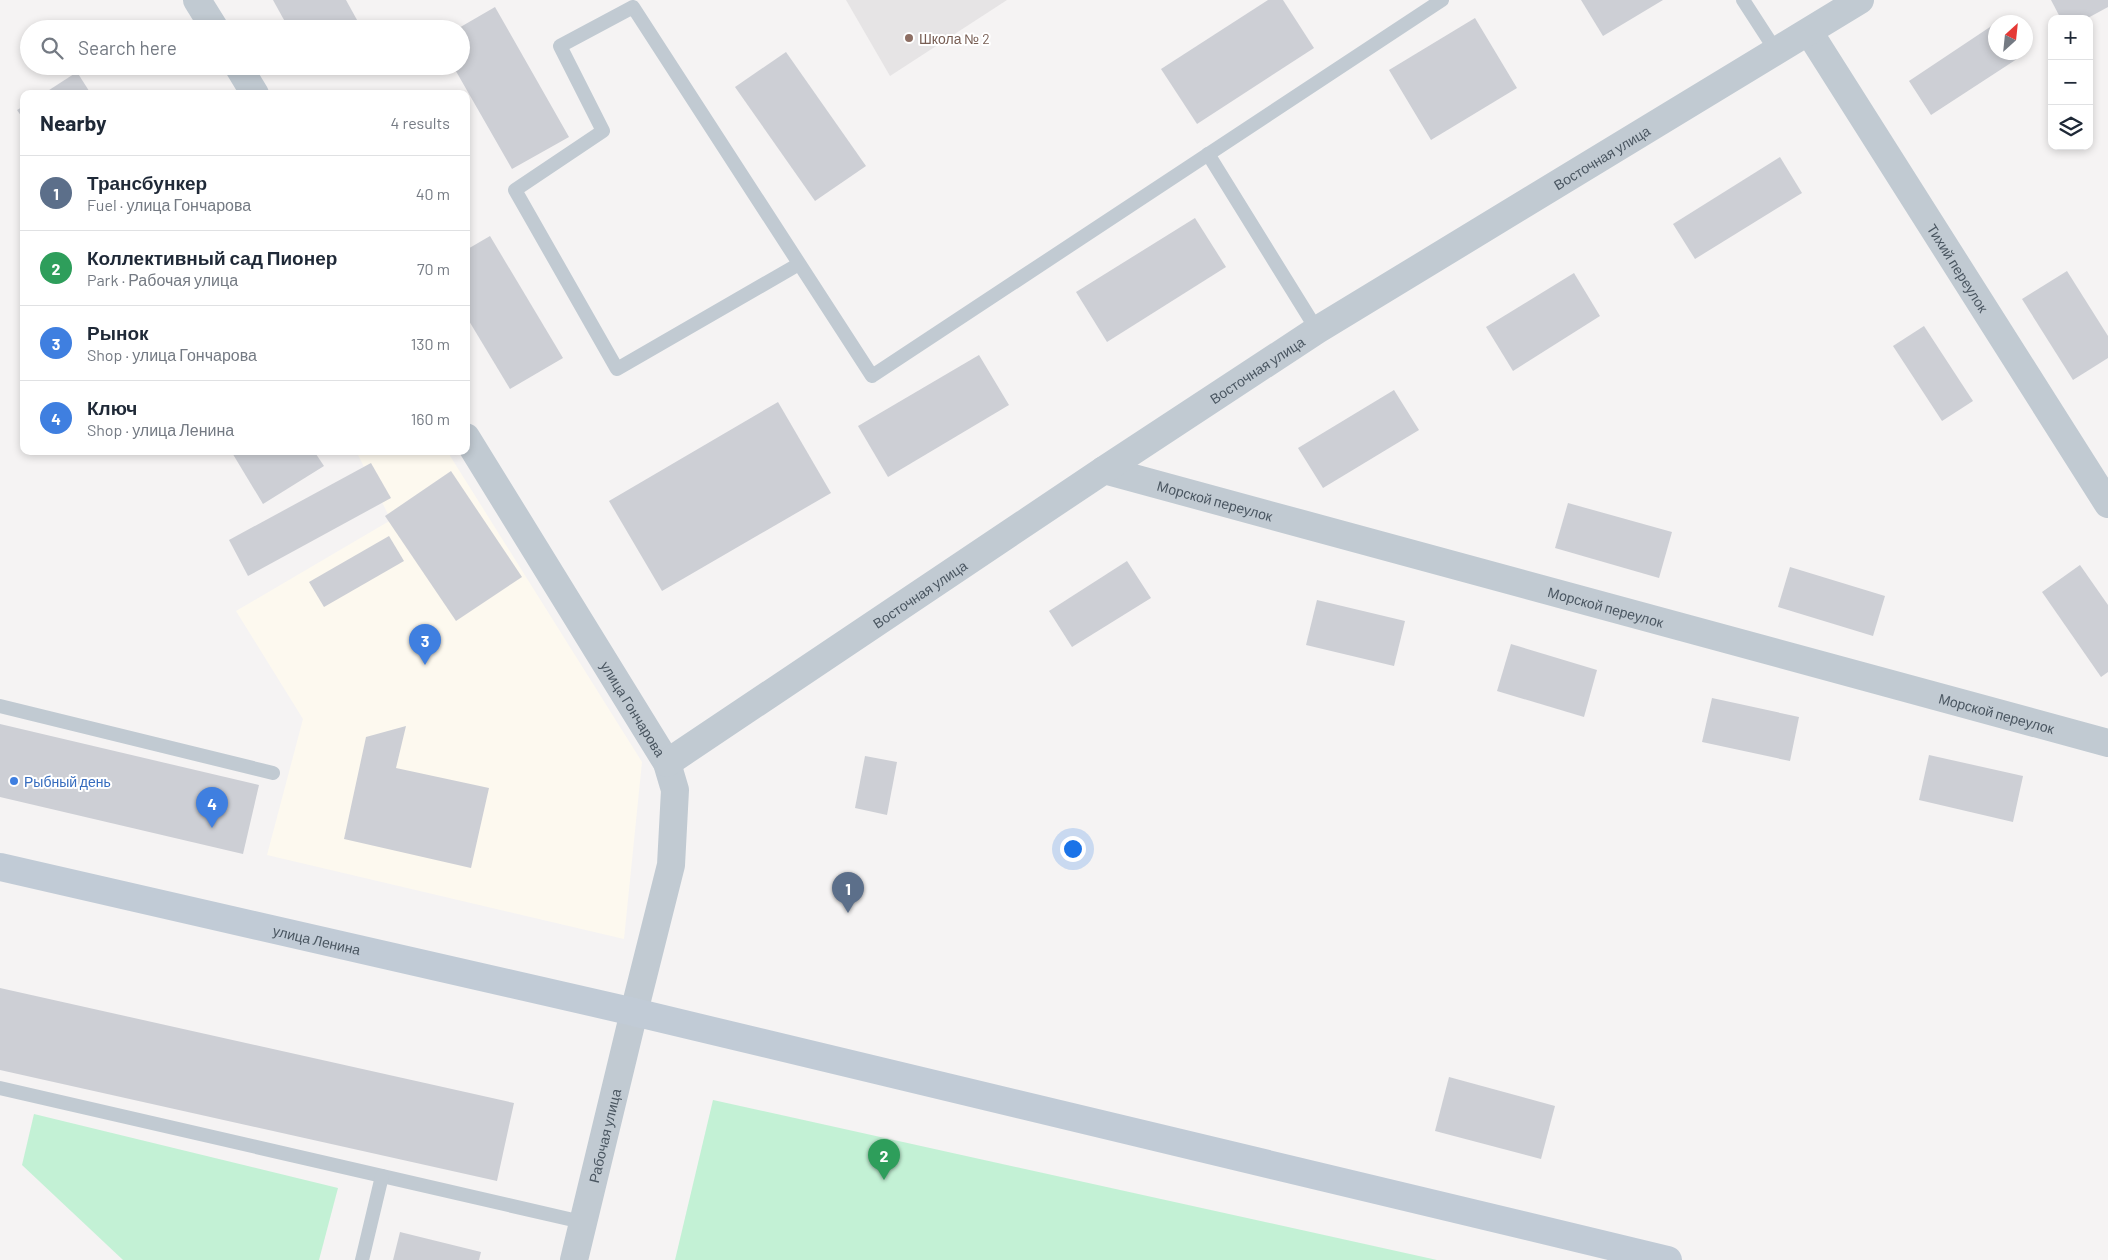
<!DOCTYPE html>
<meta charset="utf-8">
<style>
body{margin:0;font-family:Barlow,sans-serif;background:#f2f2f3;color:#1f2937}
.controls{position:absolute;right:15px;top:15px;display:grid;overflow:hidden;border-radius:10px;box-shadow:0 2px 8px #0003}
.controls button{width:45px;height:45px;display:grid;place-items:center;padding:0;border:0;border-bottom:1px solid #e0e1e3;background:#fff;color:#1f2937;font:25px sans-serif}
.compass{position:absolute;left:1988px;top:15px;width:45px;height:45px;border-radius:50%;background:#fff;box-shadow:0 2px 8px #0003;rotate:27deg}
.you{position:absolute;left:1072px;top:848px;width:18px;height:18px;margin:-12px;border:4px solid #fff;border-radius:50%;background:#1a73e8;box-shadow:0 0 0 8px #1a73e833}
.badge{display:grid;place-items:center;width:32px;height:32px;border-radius:50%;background:#d93025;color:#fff;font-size:16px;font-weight:700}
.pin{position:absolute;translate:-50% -41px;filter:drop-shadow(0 1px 2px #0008)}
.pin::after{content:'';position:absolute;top:26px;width:18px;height:15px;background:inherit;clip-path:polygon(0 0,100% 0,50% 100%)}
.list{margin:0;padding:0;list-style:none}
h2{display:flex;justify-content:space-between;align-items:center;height:65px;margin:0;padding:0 20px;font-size:21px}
h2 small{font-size:16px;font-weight:400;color:#747a83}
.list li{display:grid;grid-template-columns:32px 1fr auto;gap:15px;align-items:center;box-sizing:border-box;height:75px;padding:0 20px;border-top:1px solid #e0e1e3}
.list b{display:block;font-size:19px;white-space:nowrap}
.list p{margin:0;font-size:16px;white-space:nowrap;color:#747a83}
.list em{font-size:16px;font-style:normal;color:#747a83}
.icon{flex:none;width:28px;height:28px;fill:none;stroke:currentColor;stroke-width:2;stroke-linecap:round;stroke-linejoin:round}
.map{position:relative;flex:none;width:2108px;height:1260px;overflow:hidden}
.search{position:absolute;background:#fff;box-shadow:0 2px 8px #0003;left:20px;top:20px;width:450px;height:55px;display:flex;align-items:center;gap:12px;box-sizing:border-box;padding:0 18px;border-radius:28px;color:#747a83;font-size:19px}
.panel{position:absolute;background:#fff;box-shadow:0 2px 8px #0003;left:20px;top:90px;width:450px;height:365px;border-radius:10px}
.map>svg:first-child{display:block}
</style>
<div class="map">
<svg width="2108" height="1260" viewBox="0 0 2108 1260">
<rect width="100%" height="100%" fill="#f5f3f3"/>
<polygon fill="#fdf9ef" points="356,451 447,451 642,762 624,939 267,855 303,719 236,611 391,520"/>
<polygon fill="#e6e4e5" points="846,0 1007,0 890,76"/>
<g fill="#c3f1d5">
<polygon points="713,1100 1437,1260 675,1260"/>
<polygon points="34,1114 338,1188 319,1260 123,1260 22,1165"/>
</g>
<g fill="#cdcfd5">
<polygon points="273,0 346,0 362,29 289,29"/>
<polygon points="1268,0 1283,0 1314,48 1197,124 1161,69"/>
<polygon points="1581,0 1663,0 1603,36"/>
<polygon points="2051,0 2108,0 2108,7 2086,19 2061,19"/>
<polygon points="495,7 569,137 512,169 453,66 461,66 461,29 457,29"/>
<polygon points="1475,18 1517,88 1431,140 1389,70"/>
<polygon points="1996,23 1996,52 2017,52 2020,57 1931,115 1909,81"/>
<polygon points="786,52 866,166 815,201 735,87"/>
<polygon points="77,72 91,94 43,94"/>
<polygon points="24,106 24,120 17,110"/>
<polygon points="1780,157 1802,193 1695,259 1673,224"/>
<polygon points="1195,218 1226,267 1107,342 1076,292"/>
<polygon points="490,236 563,358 510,389 466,316 466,250"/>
<polygon points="2067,271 2108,336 2108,358 2073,380 2022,299"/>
<polygon points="1574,273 1600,316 1513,371 1486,327"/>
<polygon points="1924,326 1973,401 1942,421 1893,346"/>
<polygon points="979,355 1009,405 888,477 858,426"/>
<polygon points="1394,390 1419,430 1323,488 1298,448"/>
<polygon points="778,402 831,493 662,591 609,501"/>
<polygon points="231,451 314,451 324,466 263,504"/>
<polygon points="371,463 391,498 248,576 229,540"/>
<polygon points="451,471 522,577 456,621 385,516"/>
<polygon points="1568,503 1672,532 1659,578 1555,548"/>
<polygon points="389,536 404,561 324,607 309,582"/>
<polygon points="1127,561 1151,598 1072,647 1049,611"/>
<polygon points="2080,565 2108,605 2108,672 2101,677 2042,592"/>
<polygon points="1790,567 1885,596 1873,636 1778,607"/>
<polygon points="1317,600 1405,621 1394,666 1306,645"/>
<polygon points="1511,644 1597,670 1584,717 1497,691"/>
<polygon points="1712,698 1799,717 1790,761 1702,742"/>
<polygon points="0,724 259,785 243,854 0,797"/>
<polygon points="406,726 396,768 489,788 471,868 344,839 366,737"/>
<polygon points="1929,755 2023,776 2013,822 1919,800"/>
<polygon points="865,756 897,762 887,815 855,808"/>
<polygon points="0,988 514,1103 497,1181 0,1070"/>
<polygon points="1449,1077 1555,1106 1541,1159 1435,1131"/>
<polygon points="400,1232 481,1252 479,1260 393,1260"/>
</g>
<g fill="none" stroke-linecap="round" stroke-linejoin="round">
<g stroke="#c1cad2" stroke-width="14">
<polyline points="1743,0 1776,51"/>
<polyline points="1208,154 1317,330"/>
<polyline points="799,264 617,369 515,190 603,131 560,46 633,7 872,376 1442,0"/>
<polyline points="0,706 273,773"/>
<polyline points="0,1088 582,1222"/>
<polyline points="362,1260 382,1176"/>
</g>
<g stroke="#c1cad2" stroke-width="28">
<polyline points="197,0 215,29"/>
<path id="s1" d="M 1809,32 L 2108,504"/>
<polyline points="238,66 255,94"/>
<path id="s2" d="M 466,437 L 667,763 L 675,790 L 671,865 L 634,1012"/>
<path id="s3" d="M 1104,470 L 2108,743"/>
<path id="s4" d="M 667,763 L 1104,470 L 1317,330 L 1860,0"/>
</g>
<path stroke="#c1cad2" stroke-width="28" id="s5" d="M 574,1260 L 634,1012"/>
<path stroke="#c1cbd6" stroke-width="28" id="s6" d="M 0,867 L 634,1012 L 1668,1260"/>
</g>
<circle fill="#8d6e63" stroke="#fff" stroke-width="2" cx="909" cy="38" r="5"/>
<circle fill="#3f7fe0" stroke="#fff" stroke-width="2" cx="14" cy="781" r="5"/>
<g text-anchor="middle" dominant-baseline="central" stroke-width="4" stroke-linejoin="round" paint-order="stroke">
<g font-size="14" fill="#785e54" stroke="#fff" text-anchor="start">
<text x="919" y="38">Школа № 2</text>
</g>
<g font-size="14" fill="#4a5661" stroke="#fff">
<text stroke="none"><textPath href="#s4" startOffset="1114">Восточная улица</textPath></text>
<text stroke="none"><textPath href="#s1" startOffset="279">Тихий переулок</textPath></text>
<text stroke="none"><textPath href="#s4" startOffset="709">Восточная улица</textPath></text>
<text stroke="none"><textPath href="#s3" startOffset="115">Морской переулок</textPath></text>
<text stroke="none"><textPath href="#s4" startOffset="304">Восточная улица</textPath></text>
<text stroke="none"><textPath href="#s3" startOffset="520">Морской переулок</textPath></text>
<text stroke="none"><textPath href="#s2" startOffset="319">улица Гончарова</textPath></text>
<text stroke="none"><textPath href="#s3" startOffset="925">Морской переулок</textPath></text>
<text stroke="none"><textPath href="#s6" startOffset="325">улица Ленина</textPath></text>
<text stroke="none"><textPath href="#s5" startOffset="128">Рабочая улица</textPath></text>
</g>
<g font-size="14" fill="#366cbe" stroke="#fff" text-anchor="start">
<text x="24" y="781">Рыбный день</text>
</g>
</g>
</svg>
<div class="controls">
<button>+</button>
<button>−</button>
<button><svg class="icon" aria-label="layers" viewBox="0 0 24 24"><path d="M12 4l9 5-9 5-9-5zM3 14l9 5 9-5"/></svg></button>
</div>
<svg class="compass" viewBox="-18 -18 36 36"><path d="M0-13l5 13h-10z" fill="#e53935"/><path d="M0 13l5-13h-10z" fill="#747a83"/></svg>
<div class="you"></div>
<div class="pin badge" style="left:848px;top:913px;background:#5c6f8a">1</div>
<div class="pin badge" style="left:884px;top:1180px;background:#2e9e5b">2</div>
<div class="pin badge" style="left:425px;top:665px;background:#3f7fe0">3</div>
<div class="pin badge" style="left:212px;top:828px;background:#3f7fe0">4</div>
<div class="search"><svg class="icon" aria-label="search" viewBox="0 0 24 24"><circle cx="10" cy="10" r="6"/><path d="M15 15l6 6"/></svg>Search here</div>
<section class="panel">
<h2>Nearby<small>4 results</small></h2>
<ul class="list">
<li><span class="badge" style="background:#5c6f8a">1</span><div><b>Трансбункер</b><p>Fuel · улица Гончарова</p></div><em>40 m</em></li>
<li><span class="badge" style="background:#2e9e5b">2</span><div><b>Коллективный сад Пионер</b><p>Park · Рабочая улица</p></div><em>70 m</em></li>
<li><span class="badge" style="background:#3f7fe0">3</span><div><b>Рынок</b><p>Shop · улица Гончарова</p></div><em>130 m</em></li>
<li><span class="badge" style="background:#3f7fe0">4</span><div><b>Ключ</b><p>Shop · улица Ленина</p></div><em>160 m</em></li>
</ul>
</section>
</div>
